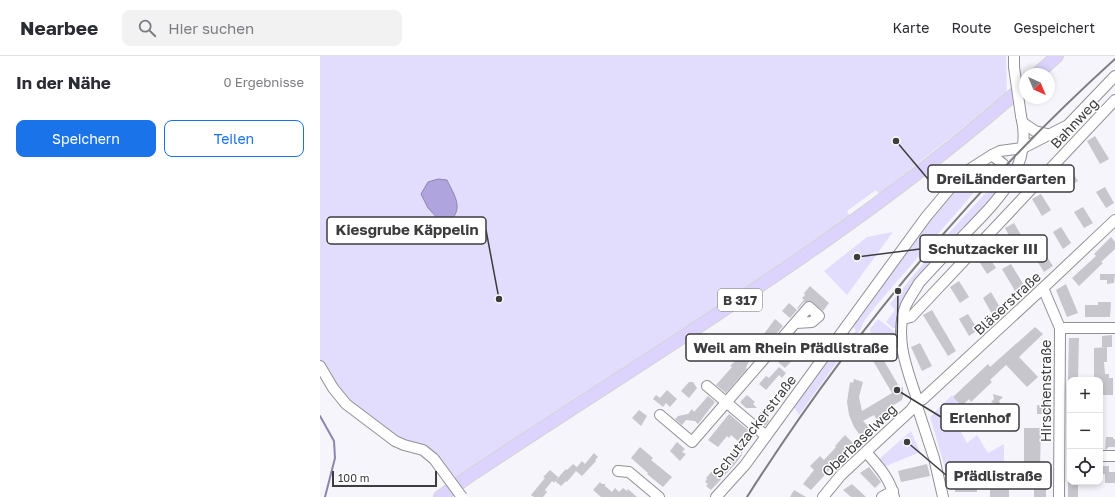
<!DOCTYPE html>
<html lang="de">
<meta charset="utf-8">
<style>
body{margin:0;font-family:"Golos Text",sans-serif;background:#f2f2f3;color:#2b2b33}
.controls{position:absolute;right:12px;bottom:12px;display:grid;overflow:hidden;border-radius:8px;box-shadow:0 2px 6px #0003}
.controls button{width:36px;height:36px;display:grid;place-items:center;padding:0;border:0;border-bottom:1px solid #e1e1e2;background:#fff;color:#2b2b33;font:20px sans-serif}
.compass{position:absolute;left:699px;top:12px;width:36px;height:36px;border-radius:50%;background:#fff;box-shadow:0 2px 6px #0003;rotate:136deg}
.scale{position:absolute;left:12px;bottom:10px;width:105px;box-sizing:border-box;padding-left:4px;border:2px solid #3d3c3f;border-top:0;font-size:11px;line-height:14px;white-space:nowrap;color:#3d3c3f;-webkit-text-stroke:3px #fff;paint-order:stroke}
.list{margin:0;padding:0;list-style:none}
h2{display:flex;justify-content:space-between;align-items:center;height:52px;margin:0;padding:0 16px;font-size:17px}
h2 small{font-size:13px;font-weight:400;color:#7c7c81}
.actions{display:flex;gap:8px;padding:12px 16px}
.actions a{flex:1;padding:9px 0;border:1px solid #1a73e8;border-radius:8px;text-align:center;font-size:14px;color:#1a73e8}
.actions .main{background:#1a73e8;color:#fff}
.icon{flex:none;width:22px;height:22px;fill:none;stroke:currentColor;stroke-width:2;stroke-linecap:round;stroke-linejoin:round}
.map{position:relative;flex:none;width:795px;height:441px;overflow:hidden}
header{display:flex;align-items:center;gap:24px;box-sizing:border-box;height:56px;padding:0 20px;background:#fff;border-bottom:1px solid #e1e1e2}
header strong{font-size:19px}
nav{display:flex;gap:22px;margin-inline-start:auto;font-size:14px}
.search{width:280px;height:36px;background:#f2f2f3;display:flex;align-items:center;gap:10px;box-sizing:border-box;padding:0 14px;border-radius:8px;color:#7c7c81;font-size:15px}
main{display:flex}
aside{flex:1;background:#fff}
.map>svg:first-child{display:block}
</style>
<header>
<strong>Nearbee</strong>
<div class="search"><svg class="icon" aria-label="search" viewBox="0 0 24 24"><circle cx="10" cy="10" r="6"/><path d="M15 15l6 6"/></svg>Hier suchen</div>
<nav><a>Karte</a><a>Route</a><a>Gespeichert</a></nav>
</header>
<main>
<aside>
<h2>In der Nähe<small>0 Ergebnisse</small></h2>
<ul class="list">
</ul>
<div class="actions"><a class="main">Speichern</a><a>Teilen</a></div>
</aside>
<div class="map">
<svg width="795" height="441" viewBox="0 0 795 441">
<rect width="100%" height="100%" fill="#f6f5fc"/>
<g fill="#e2ddfd">
<polygon points="0,0 686,0 687,37 559,138 556,134 527,155 530,160 474,200 137,423 117,401 84,389 26,348 0,310"/>
<path d="M 669,109 L 674,109 L 678,111 L 660,130 L 657,133 L 554,252 L 543,267 L 542,271 L 479,359 L 474,351 L 477,345 L 520,285 L 522,286 L 528,277 L 532,279 L 536,275 L 535,273 L 532,271 L 533,269 C 550,245 568,221 585,197 C 609,164 632,128 669,109 Z"/>
<polygon points="683,118 683,124 676,136 611,207 578,272 573,272 566,266 575,254 570,248 607,203 606,202"/>
<polygon points="573,176 527,239 504,215 547,181"/>
<polygon points="558,263 576,277 580,304 566,290 552,283 550,273"/>
<polygon points="632,339 639,347 631,356 633,361 647,387 657,379 668,397 684,388 684,416 722,416 722,422 629,421 628,422 610,361"/>
<polygon points="591,375 600,396 564,411 558,404"/>
</g>
<path fill="#afa4de" stroke="#8d85ae" d="M 118,123 L 127,124 C 135,141 145,153 127,168 L 123,168 L 108,152 L 101,138 L 108,126 Z"/>
<g fill="none" stroke-linecap="round" stroke-linejoin="round">
<polyline stroke="#8d85ae" stroke-width="2" points="0,360 14,385 15,402 5,441"/>
</g>
<g fill="#c7c6cc">
<polygon points="775,80 789,103 780,108 767,85"/>
<polygon points="748,109 758,125 749,131 739,114"/>
<polygon points="785,131 794,147 786,152 776,136"/>
<polygon points="721,138 731,154 722,160 712,143"/>
<polygon points="763,151 773,167 764,172 754,156"/>
<polygon points="694,167 704,184 694,189 685,172"/>
<polygon points="741,171 751,187 743,193 733,176"/>
<polygon points="791,181 795,186 795,193 781,206 783,207 759,230 752,222 776,200 774,198"/>
<polygon points="716,184 733,210 724,216 707,189"/>
<polygon points="666,196 676,212 667,218 657,202"/>
<polygon points="691,208 707,234 698,240 682,213"/>
<polygon points="780,218 795,218 794,227 787,228 787,224 780,224"/>
<polygon points="639,225 649,241 640,247 630,231"/>
<polygon points="746,228 758,257 747,261 736,234"/>
<polygon points="490,230 509,247 503,255 491,245 484,246 478,253 477,252 484,244 482,242 485,239 484,237"/>
<polygon points="671,236 681,253 672,258 663,242"/>
<polygon points="778,246 791,246 790,261 765,261 765,249 778,249"/>
<polygon points="469,247 477,254 470,262 462,255"/>
<polygon points="612,254 636,295 628,300 603,259"/>
<polygon points="648,258 658,274 649,280 639,263"/>
<polygon points="455,263 463,270 436,302 434,300 427,309 426,312 427,313 406,337 396,329 412,311 410,310 416,304 432,287 433,288 436,285 438,286"/>
<polygon points="715,271 723,278 699,301 718,321 707,331 686,309 670,324 672,326 651,346 649,343 642,350 633,341 668,308 670,311"/>
<polygon points="478,279 485,285 478,294 477,293 480,296 465,312 458,306 465,299 467,300 475,291 470,287"/>
<polygon points="792,279 792,291 782,291 782,280"/>
<polygon points="749,282 759,282 758,324 748,324"/>
<polygon points="600,287 612,310 602,315 591,291"/>
<polygon points="787,291 787,306 784,306 785,318 789,318 789,322 793,322 793,339 783,339 783,327 780,327 780,324 774,324 774,292"/>
<polygon points="560,298 580,332 583,331 583,340 582,344 572,350 574,352 558,366 554,359 543,365 551,373 542,382 534,371 529,359 527,346 529,333 530,326 533,327 534,323 543,326 539,341 542,355 572,337 552,303"/>
<polygon points="459,311 466,317 462,322 459,319 446,334 439,328 446,320 449,322"/>
<polygon points="369,326 373,326 377,332 369,342 361,335"/>
<polygon points="347,334 357,343 350,351 346,347 343,351 333,343 336,339 340,342"/>
<polygon points="722,334 728,334 729,358 717,358 717,349 722,349"/>
<polygon points="673,338 683,341 679,345 681,350 671,346 674,343"/>
<polygon points="427,339 435,346 433,348 437,352 426,352 420,346"/>
<polygon points="388,340 395,346 378,368 375,365 366,364 362,369 355,363 358,360 368,358 372,353 374,356"/>
<polygon points="443,353 447,354 450,359 447,363 449,365 445,370 442,367 443,365 437,361"/>
<polygon points="319,354 327,360 321,370 312,362"/>
<polygon points="409,358 435,380 421,398 422,399 416,407 391,434 386,430 388,428 385,426 387,423 386,422 394,413 396,415 420,387 411,379 409,382 407,380 398,391 388,384"/>
<polygon points="704,372 721,372 720,412 704,412"/>
<polygon points="525,379 535,389 528,396 527,395 491,434 483,428 494,414 490,410 500,400 504,404 516,391 515,390"/>
<polygon points="786,381 793,381 793,383 795,383 795,391 789,391 785,394"/>
<polygon points="357,386 365,393 362,396 366,398 360,405 350,395"/>
<polygon points="320,391 333,402 331,404 352,421 343,431 327,418 328,417 311,402"/>
<polygon points="274,397 278,401 275,404 276,405 262,420 256,415 247,426 246,425 241,430 235,425 234,427 232,425 225,434 227,436 223,441 214,441 211,439 225,422 223,421 230,414 238,421 236,424 246,413 247,414 253,408 257,411 262,405 265,408"/>
<polygon points="607,408 610,420 581,426 578,415"/>
<polygon points="782,410 789,410 789,416 795,416 795,427 785,427 785,418 782,418"/>
<polygon points="549,411 561,426 555,432 540,417"/>
<polygon points="670,423 703,424 703,430 689,429 689,441 670,441"/>
<polygon points="280,426 282,428 285,428 285,430 292,436 295,432 299,436 303,432 307,435 308,433 317,441 281,441 273,434"/>
<polygon points="635,426 657,427 657,436 635,436"/>
<rect x="748" y="426" width="10" height="15"/>
<polygon points="532,428 546,441 531,441 523,434"/>
<rect x="714" y="428" width="12" height="13"/>
<polygon points="474,434 486,441 470,441"/>
</g>
<g fill="none" stroke-linecap="round" stroke-linejoin="round">
<g stroke="#919096" stroke-width="12">
<g id="minor">
<polyline points="694,0 694,11"/>
<polyline points="703,67 715,75 731,79"/>
<polyline points="672,99 683,108 692,122"/>
<polyline points="723,232 740,272 739,441"/>
<polyline points="583,263 591,261 795,44"/>
<polyline points="740,272 795,272"/>
<polyline points="0,310 13,332 26,348 75,385 84,389 103,394 114,403"/>
<polyline points="387,330 446,380"/>
<polyline points="340,359 372,386 489,251 499,260 492,266 476,267"/>
<path d="M 546,396 C 558,410 570,422 574,441"/>
<polyline points="780,400 795,400"/>
<polyline points="298,415 309,416 339,441"/>
<polyline points="396,441 425,409 606,161 632,130 650,113 672,99 680,95 703,92 748,69 795,20"/>
<polyline points="503,441 521,419 591,354 596,347 603,343 723,232 795,164"/>
<polyline points="562,441 573,435"/>
<path d="M 623,441 L 614,402 L 596,347 L 596,340 C 586,311 574,279 586,249 C 590,241 595,234 599,227 C 615,209 631,193 647,176 C 678,144 714,109 701,60"/>
</g>
</g>
<g stroke="#d4d4d5" stroke-width="14">
<g id="major">
<polyline points="717,18 737,0"/>
<path d="M 120,441 L 151,419 C 339,294 535,179 705,29"/>
</g>
</g>
<use href="#minor" stroke="#fff" stroke-width="10"/>
<use href="#major" stroke="#dcd4fe" stroke-width="12"/>
<path stroke="#7d7c80" stroke-width="2" d="M 427,441 C 530,279 653,132 795,3"/>
<g stroke="#919096" stroke-width="12" stroke-linecap="butt">
<g id="minor-bridge">
<polyline points="694,11 701,60"/>
<polyline points="114,403 142,441"/>
</g>
</g>
<use href="#minor-bridge" stroke="#fff" stroke-width="10"/>
</g>
<g text-anchor="middle" dominant-baseline="central" stroke-width="3" stroke-linejoin="round" paint-order="stroke">
<rect fill="#fff" stroke="#777679" stroke-width="1" x="398" y="233" width="44" height="22" rx="3"/>
<g font-size="13" font-weight="bold" fill="#3d3c3f">
<text x="420" y="244">B 317</text>
</g>
<g font-size="14" fill="#3d3c3f" stroke="#fff">
<text transform="translate(754 67) rotate(-47)">Bahnweg</text>
<text transform="translate(687 247) rotate(-43)">Bläserstraße</text>
<text transform="translate(725 335) rotate(-90)">Hirschenstraße</text>
<text transform="translate(434 370) rotate(-52)">Schutzackerstraße</text>
<text transform="translate(539 384) rotate(-44)">Oberbaselweg</text>
</g>
</g>
<path fill="none" stroke="#3d3c3f" stroke-width="1.5" d="M576 85L608 123M179 243L166 174M537 201L600 193M578 235L577 292M577 334L621 361M587 386L626 419"/>
<g fill="#3d3c3f" stroke="#fff" stroke-width="1.5">
<circle cx="576" cy="85" r="4"/>
<circle cx="179" cy="243" r="4"/>
<circle cx="537" cy="201" r="4"/>
<circle cx="578" cy="235" r="4"/>
<circle cx="577" cy="334" r="4"/>
<circle cx="587" cy="386" r="4"/>
</g>
<g fill="#fff" stroke="#3d3c3f" stroke-width="1.5">
<rect x="608" y="109" width="146" height="27" rx="4"/>
<rect x="7" y="161" width="159" height="27" rx="4"/>
<rect x="600" y="179" width="127" height="27" rx="4"/>
<rect x="366" y="278" width="211" height="27" rx="4"/>
<rect x="621" y="348" width="78" height="27" rx="4"/>
<rect x="626" y="406" width="105" height="27" rx="4"/>
</g>
<g font-size="15" text-anchor="middle" font-weight="bold" fill="#3d3c3f">
<text x="681" y="128">DreiLänderGarten</text>
<text x="87" y="179">Kiesgrube Käppelin</text>
<text x="663" y="198">Schutzacker III</text>
<text x="471" y="297">Weil am Rhein Pfädlistraße</text>
<text x="660" y="367">Erlenhof</text>
<text x="678" y="425">Pfädlistraße</text>
</g>
</svg>
<div class="controls">
<button>+</button>
<button>−</button>
<button><svg class="icon" aria-label="locate" viewBox="0 0 24 24"><circle cx="12" cy="12" r="6"/><path d="M12 2v4M12 18v4M2 12h4M18 12h4"/></svg></button>
</div>
<svg class="compass" viewBox="-18 -18 36 36"><path d="M0-13l5 13h-10z" fill="#e53935"/><path d="M0 13l5-13h-10z" fill="#7c7c81"/></svg>
<div class="scale">100 m</div>
</div>
</main>
